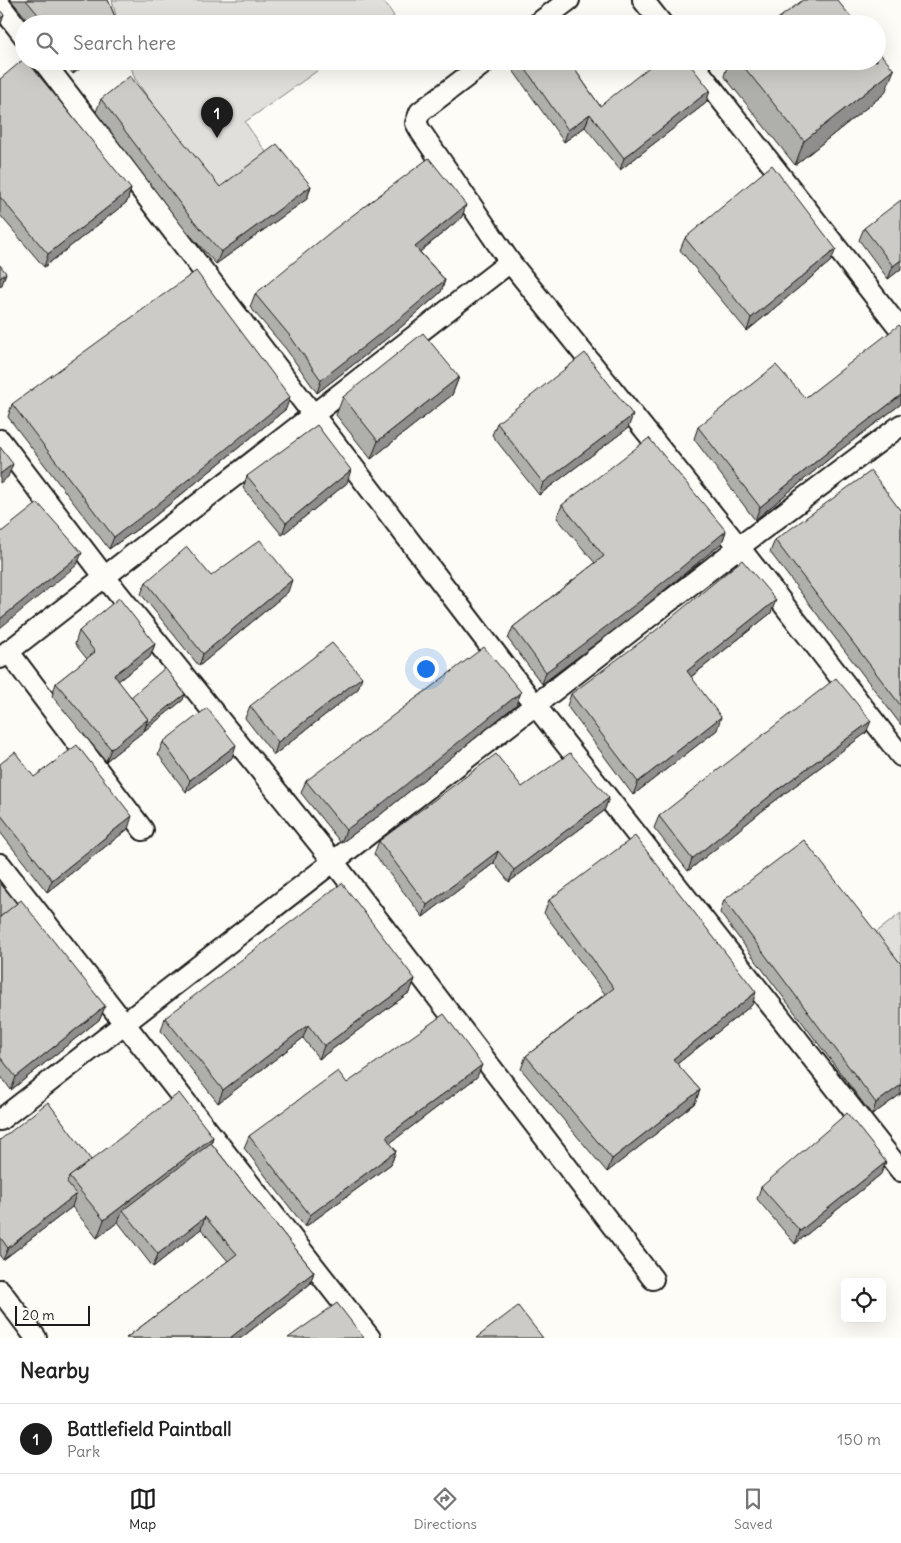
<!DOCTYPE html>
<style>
body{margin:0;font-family:Delius,sans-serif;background:#f6f6f6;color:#222}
.controls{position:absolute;right:15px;bottom:15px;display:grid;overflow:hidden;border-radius:8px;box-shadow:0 5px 20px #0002}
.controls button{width:45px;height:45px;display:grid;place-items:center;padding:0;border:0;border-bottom:1px solid #e0e0e0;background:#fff;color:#222;font:25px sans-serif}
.scale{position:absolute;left:15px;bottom:12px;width:75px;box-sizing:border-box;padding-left:5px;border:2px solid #1c1c1c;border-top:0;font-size:14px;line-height:18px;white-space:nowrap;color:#1c1c1c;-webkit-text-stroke:4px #fdfcf7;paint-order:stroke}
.you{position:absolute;left:425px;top:668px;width:18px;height:18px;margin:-12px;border:4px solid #fff;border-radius:50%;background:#1a73e8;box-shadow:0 0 0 8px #1a73e833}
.badge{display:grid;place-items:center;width:32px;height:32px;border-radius:50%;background:#1c1c1c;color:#fff;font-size:16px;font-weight:700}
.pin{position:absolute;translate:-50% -41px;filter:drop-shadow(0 1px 2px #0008)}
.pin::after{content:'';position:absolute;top:26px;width:18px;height:15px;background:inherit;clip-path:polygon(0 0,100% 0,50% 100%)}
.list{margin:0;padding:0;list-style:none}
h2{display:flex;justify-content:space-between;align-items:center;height:65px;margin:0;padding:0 20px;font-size:21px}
h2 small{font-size:16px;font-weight:400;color:#767676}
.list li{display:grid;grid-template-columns:32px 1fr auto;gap:15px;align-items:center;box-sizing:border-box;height:70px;padding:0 20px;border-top:1px solid #e0e0e0}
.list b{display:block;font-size:19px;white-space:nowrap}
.list p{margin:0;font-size:16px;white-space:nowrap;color:#767676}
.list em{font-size:16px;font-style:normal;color:#767676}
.icon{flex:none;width:28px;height:28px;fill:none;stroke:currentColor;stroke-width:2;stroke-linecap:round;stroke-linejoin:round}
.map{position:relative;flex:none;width:901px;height:1338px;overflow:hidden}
.search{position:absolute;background:#fff;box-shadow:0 5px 20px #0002;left:15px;right:15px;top:15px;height:55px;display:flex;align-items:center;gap:12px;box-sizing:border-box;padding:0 18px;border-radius:28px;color:#767676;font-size:19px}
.sheet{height:135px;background:#fff}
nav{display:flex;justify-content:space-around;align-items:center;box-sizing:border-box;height:70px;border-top:1px solid #e0e0e0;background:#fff;font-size:14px;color:#767676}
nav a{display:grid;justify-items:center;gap:2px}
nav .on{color:#1c1c1c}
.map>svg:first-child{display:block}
</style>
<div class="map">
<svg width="901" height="1338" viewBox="0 0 901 1338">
<rect width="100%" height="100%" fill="#fdfcf7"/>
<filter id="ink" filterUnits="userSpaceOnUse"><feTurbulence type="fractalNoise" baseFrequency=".02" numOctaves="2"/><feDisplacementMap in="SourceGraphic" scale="10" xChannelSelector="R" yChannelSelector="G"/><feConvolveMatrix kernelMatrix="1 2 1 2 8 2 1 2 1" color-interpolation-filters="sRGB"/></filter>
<g filter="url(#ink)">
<g fill="#e0dfdb" stroke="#7e7e7c">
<polygon points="112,0 383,0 394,16 383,24 118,24"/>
<polygon points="129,61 331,61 245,122 268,155 215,192 135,79"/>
<polygon points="901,913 901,967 874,934"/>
</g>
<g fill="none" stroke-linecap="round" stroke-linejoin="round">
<g stroke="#1c1c1c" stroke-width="24">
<g id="street">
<polyline points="643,0 662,24"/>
<polyline points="0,5 24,36"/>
<polyline points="537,24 569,0"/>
<polyline points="43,61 535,705 901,1171"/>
<polyline points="487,61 420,112 416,123 421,132 510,262 739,547 901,756"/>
<polyline points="691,61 901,330"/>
<polyline points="0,440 104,576 333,861 653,1279"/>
<polyline points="8,651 143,830"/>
<polyline points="0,658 510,262"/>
<polyline points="0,864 370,1338"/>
<polyline points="0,1120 739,547 901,425"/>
<polyline points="0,1290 36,1338"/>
</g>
</g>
<use href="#street" stroke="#fdfcf7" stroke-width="20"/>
</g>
<g fill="#afafac" stroke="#1c1c1c">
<polygon points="11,0 108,0 118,24 31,24"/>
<polygon points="62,61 90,61 73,74"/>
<polygon points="511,61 569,61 600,106 710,90 706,103 620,170 585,127 564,142 510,66"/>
<polygon points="729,61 877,61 885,93 795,165 724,76"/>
<polygon points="0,79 131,189 127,202 44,267 0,215"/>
<polygon points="101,99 220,187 311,186 307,199 216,264 182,226 96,112"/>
<polygon points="462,217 420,252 445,280 441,292 400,328 317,393 286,349 250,307 255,294"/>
<polygon points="864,228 901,269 888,279 859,240"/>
<polygon points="685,238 831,261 747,331 680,250"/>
<polygon points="901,327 901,404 835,454 755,520 694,439 698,427 805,398"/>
<polygon points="459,377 452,395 371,459 336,415 343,397"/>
<polygon points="12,404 286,409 149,521 109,549 8,417"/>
<polygon points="497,423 628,428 539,495 492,435"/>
<polygon points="247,476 347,483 282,535 243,488"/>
<polygon points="562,505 726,531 722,543 635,614 542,684 508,639 513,627 595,563 557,518"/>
<polygon points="901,509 901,725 770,552 775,540"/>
<polygon points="211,576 288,592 199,666 141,594 146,582"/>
<polygon points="771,613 691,677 717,730 633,795 567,706 571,694"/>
<polygon points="79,631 155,644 150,657 118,681 131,697 183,700 106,761 52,696 56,683 87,659 75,644"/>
<polygon points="358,689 274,755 245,718 250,706"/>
<polygon points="521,692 516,705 380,815 341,843 301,793 306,781"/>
<polygon points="866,733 772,803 688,871 654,828 659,816"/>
<polygon points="163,742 232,758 186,792 158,754"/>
<polygon points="0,764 128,829 47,892 0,832"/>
<polygon points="522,787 609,798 604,811 509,882 494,863 423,917 374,854 379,841"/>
<polygon points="0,883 17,904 105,1006 100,1019 11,1090 0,1075"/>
<polygon points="549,900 752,1005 677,1064 700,1090 695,1103 607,1172 521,1069 526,1056 605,994 544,913"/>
<polygon points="724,900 901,1094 872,1115 720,913"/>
<polygon points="415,979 410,992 319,1059 303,1038 218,1103 161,1031 165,1018"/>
<polygon points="477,1077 390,1143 396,1151 391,1164 305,1227 244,1148 249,1136 347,1083"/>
<polygon points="213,1137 211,1143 314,1272 310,1284 241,1338 126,1338 228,1261 201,1229 153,1267 118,1222 97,1238 72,1207 3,1260 0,1256 0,1140 91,1160"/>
<polygon points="881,1174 795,1244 757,1199 761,1187"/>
</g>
<g fill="#8f8e8c" stroke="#1c1c1c">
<polygon points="4,15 0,27 0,19"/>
<polygon points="78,61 90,61 73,74 77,62"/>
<polygon points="894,70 885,93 795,165 804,141"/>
<polygon points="710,90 706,103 620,170 624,158"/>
<polygon points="590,114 585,127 564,142 568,130"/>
<polygon points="311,186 307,199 216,264 221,252"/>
<polygon points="131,189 127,202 44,267 48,254"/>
<polygon points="466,205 462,217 411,259 415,247"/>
<polygon points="836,249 831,261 747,331 751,318"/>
<polygon points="901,260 901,269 888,279 893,266"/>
<polygon points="6,273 2,285 0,286 0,278"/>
<polygon points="445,280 441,292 400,328 317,393 321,380"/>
<polygon points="459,377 452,395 371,459 378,441"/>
<polygon points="901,395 901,404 835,454 755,520 760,507 840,442"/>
<polygon points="290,397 286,409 149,521 109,549 114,537"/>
<polygon points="633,415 628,428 539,495 543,483"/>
<polygon points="13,464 8,477 0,483 0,474"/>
<polygon points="351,470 347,483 282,535 286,523"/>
<polygon points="726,531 722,543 635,614 542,684 546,672"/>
<polygon points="82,553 77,565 0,628 0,619"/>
<polygon points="292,580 288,592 199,666 203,654"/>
<polygon points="776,600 771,613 682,684 687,671"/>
<polygon points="155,644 150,657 109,688 114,675"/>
<polygon points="362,677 358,689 274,755 278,742"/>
<polygon points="521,692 516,705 380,815 341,843 346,830"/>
<polygon points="185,694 183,700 144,731 146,725"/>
<polygon points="721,717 717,730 633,795 638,782"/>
<polygon points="148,719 144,731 106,761 111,749"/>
<polygon points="871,721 866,733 772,803 688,871 692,859 776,791"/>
<polygon points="236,745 232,758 186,792 190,780"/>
<polygon points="609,798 604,811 509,882 514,870"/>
<polygon points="132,816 128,829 47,892 52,880"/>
<polygon points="498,851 494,863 423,917 427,905"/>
<polygon points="415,979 410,992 319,1059 324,1046"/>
<polygon points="756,992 752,1005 668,1071 673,1059"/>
<polygon points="105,1006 100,1019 11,1090 16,1077"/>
<polygon points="308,1025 303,1038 218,1103 223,1090"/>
<polygon points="482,1065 477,1077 381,1150 386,1137"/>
<polygon points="901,1085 901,1094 872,1115 876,1103"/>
<polygon points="700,1090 695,1103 607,1172 612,1159"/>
<polygon points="213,1137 207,1156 123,1210 118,1222 97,1238 104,1220"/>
<polygon points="396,1151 391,1164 305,1227 310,1215"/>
<polygon points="886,1162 881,1174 795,1244 800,1231"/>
<polygon points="76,1194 72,1207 3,1260 8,1248"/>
<polygon points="205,1217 201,1229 153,1267 158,1254"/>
<polygon points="314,1272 310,1284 241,1338 230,1338"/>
</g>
<g fill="#cccbc8" stroke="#1c1c1c">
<polygon points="26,0 108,0 118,24 46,24"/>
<polygon points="803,0 837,0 857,24 771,24"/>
<polygon points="0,10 4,15 0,19"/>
<polygon points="877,50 894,70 804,141 739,61 877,61"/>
<polygon points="24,59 24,61 27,61 131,189 48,254 0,197 0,79"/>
<polygon points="520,61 569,61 600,106 657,61 687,61 710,90 624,158 590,114 568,130"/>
<polygon points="130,76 220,187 277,144 311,186 221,252 187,213 101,99"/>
<polygon points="429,158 466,205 415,247 445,280 404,315 321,380 290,336 255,294 333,230"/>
<polygon points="772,165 836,249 751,318 685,238"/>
<polygon points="901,200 901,260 893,266 864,228"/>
<polygon points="0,265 6,273 0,278"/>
<polygon points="196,271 290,397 153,508 114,537 12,404"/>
<polygon points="899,325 901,327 901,395 840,442 760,507 698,427 776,365 805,398"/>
<polygon points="423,333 459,377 378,441 343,397"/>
<polygon points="585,353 633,415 543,483 497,423"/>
<polygon points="317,425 351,470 286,523 247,476"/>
<polygon points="649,438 726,531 640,601 546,672 513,627 604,556 562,505"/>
<polygon points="0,447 13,464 0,474"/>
<polygon points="871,471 900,510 901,509 901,706 775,540"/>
<polygon points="38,503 82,553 0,619 0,533"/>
<polygon points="260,540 292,580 203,654 146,582 187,547 211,576"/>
<polygon points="742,560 776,600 687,671 721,717 638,782 571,694 655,631"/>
<polygon points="119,598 155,644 114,675 148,719 111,749 56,683 95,652 79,631"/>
<polygon points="332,643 362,677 278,742 250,706"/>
<polygon points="484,647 521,692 384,802 346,830 306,781"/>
<polygon points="165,668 185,694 146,725 148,719 131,697"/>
<polygon points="836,678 871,721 776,791 692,859 659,816"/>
<polygon points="207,708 236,745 190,780 163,742"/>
<polygon points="77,745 132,816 52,880 0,814 0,764 15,752 34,777"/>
<polygon points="570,753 609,798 514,870 498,851 427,905 379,841 496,754 522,787"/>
<polygon points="635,836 756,992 673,1059 700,1090 612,1159 526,1056 614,988 549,900"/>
<polygon points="804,840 901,964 901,1085 876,1103 724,900"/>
<polygon points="0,883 17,904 0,917"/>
<polygon points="342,883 415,979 324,1046 308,1025 223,1090 165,1018"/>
<polygon points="21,900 105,1006 16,1077 0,1057 0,917"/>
<polygon points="444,1014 482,1065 386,1137 396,1151 310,1215 249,1136 338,1071 347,1083"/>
<polygon points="179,1093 213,1137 104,1220 69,1177"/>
<polygon points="48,1102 91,1160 69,1177 67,1183 76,1194 8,1248 0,1237 0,1140"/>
<polygon points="847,1113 886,1162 800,1231 761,1187"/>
<polygon points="211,1143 314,1272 230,1338 126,1338 237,1254 205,1217 158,1254 123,1210"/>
<polygon points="337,1303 364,1338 288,1338"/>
<polygon points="518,1306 543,1338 476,1338"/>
</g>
</g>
</svg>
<div class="controls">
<button><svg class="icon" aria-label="locate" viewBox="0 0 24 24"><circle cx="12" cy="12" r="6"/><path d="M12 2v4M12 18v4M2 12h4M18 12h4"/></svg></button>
</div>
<div class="scale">20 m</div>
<div class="you"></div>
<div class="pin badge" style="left:217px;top:138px">1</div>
<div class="search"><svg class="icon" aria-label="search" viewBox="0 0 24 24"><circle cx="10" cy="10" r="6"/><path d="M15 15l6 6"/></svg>Search here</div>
</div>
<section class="sheet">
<h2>Nearby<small></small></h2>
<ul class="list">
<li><span class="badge">1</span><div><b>Battlefield Paintball</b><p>Park</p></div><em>150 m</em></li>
</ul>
</section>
<nav>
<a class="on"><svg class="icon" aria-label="map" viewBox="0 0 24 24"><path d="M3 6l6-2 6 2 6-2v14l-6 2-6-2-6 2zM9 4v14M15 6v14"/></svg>Map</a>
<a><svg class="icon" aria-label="directions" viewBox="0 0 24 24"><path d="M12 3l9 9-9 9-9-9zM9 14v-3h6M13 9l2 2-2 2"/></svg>Directions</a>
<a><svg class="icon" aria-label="saved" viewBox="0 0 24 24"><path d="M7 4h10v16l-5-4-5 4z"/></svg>Saved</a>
</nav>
